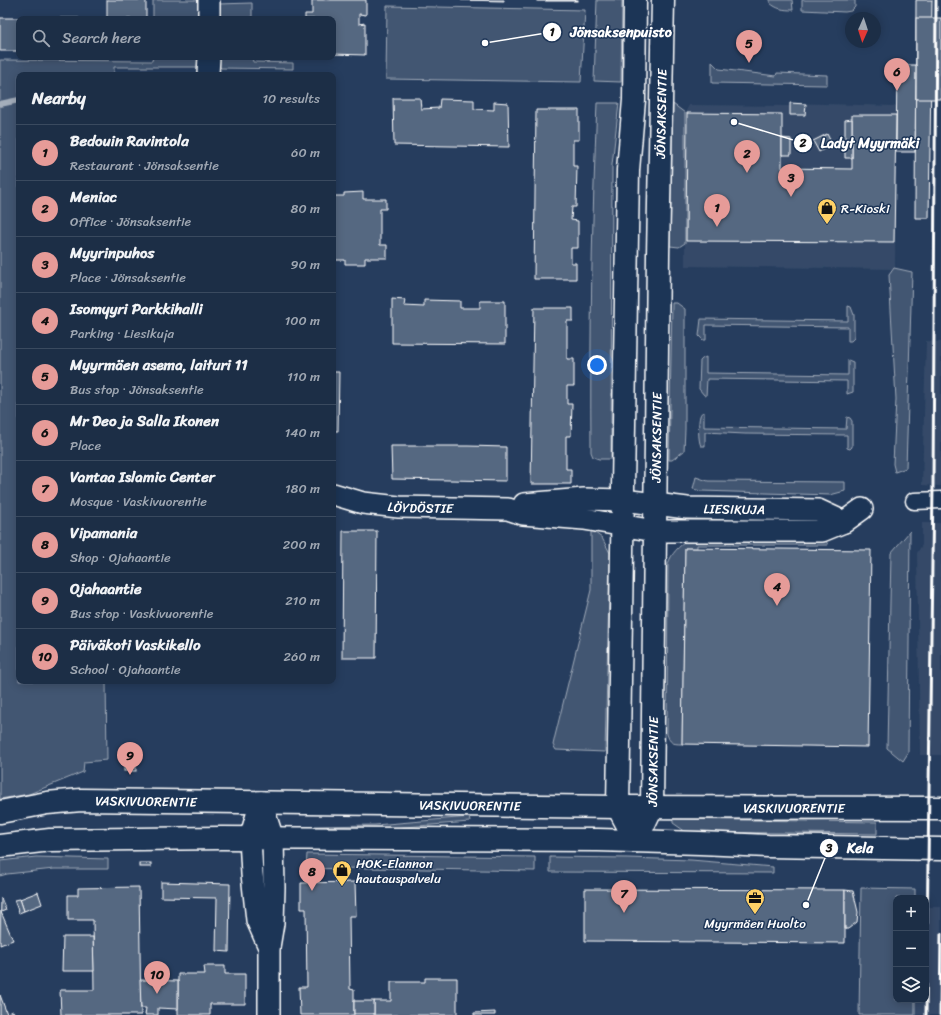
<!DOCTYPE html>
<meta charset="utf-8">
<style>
body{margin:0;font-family:Sriracha,sans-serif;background:#25364d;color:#f1f3f6}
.controls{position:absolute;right:12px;bottom:12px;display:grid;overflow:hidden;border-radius:8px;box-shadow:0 2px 10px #0003}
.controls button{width:36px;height:36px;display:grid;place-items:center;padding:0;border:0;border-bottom:1px solid #3a4a5f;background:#1c2e46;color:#f1f3f6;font:20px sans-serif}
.compass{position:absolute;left:845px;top:12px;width:36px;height:36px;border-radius:50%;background:#1c2e46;box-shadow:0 2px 10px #0003;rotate:183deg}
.you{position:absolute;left:597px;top:365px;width:14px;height:14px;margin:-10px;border:3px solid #fff;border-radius:50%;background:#1a73e8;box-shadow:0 0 0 6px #1a73e833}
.badge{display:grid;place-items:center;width:26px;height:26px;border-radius:50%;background:#e69b98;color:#111;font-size:13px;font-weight:700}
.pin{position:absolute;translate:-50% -33px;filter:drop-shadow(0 1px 2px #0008)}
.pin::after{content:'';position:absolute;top:21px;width:14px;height:12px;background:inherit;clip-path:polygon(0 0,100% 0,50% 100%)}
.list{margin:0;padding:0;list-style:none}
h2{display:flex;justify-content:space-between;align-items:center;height:52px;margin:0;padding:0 16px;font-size:17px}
h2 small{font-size:13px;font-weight:400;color:#a0a8b3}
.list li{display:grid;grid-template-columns:26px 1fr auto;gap:12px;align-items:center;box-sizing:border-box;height:56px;padding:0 16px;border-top:1px solid #3a4a5f}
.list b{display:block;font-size:15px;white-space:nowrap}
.list p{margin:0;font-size:13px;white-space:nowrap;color:#a0a8b3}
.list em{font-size:13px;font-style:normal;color:#a0a8b3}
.icon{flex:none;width:22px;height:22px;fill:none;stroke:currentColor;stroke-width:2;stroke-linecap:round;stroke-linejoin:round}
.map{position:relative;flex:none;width:941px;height:1015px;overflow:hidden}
.search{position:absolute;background:#1c2e46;box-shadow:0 2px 10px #0003;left:16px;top:16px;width:320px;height:44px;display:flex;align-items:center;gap:10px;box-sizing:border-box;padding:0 14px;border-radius:8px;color:#a0a8b3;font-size:15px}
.panel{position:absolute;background:#1c2e46;box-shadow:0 2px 10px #0003;left:16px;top:72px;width:320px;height:612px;border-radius:8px}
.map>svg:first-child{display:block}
</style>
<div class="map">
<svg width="941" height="1015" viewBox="0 0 941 1015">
<rect width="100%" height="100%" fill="#263d5e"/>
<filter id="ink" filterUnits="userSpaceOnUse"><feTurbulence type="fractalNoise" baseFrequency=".025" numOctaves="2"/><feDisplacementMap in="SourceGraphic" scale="8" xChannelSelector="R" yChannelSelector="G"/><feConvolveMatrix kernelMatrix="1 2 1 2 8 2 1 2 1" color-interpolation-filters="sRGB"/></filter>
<g filter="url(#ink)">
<g fill="#344a68">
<polygon points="790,103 896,106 895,269 685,266 685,113 689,105 790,106"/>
<polygon points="926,341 941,342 941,486 922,485"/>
<polygon points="922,523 941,523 941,755 920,755 917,553 922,545"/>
<polygon points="926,907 941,907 941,1015 915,1015 915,1000 926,1000"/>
</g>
<g fill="#425672" stroke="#a0aab8">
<polygon points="153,0 201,0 202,19 153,19"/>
<polygon points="597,0 622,0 621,82 594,81"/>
<path d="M 770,0 L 792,0 L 793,10 C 783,10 777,9 770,3 Z"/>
<polygon points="802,0 855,0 855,7 851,11 845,12 802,10"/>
<polygon points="252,3 252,19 222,19 218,15 218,4"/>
<polygon points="387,6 585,10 581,82 386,79"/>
<polygon points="153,57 202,57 201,67 114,67 114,75 19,75 19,681 106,681 107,760 84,762 83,772 29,794 0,799 0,60 152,61"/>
<polygon points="214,57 252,57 253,62 293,63 293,69 221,68 215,61"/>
<polygon points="712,62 719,69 776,76 777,73 827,75 827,85 712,83"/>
<path d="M 597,103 L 619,103 L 612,165 L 611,459 L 599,459 L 593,457 L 591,452 C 590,335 592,219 597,103 Z"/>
<polygon points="673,104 685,113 685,243 679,247 670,246"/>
<polygon points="894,268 912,272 906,468 895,472 893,464 896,399 889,275"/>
<polygon points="672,303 677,303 685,309 685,429 684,451 672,460 669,460"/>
<polygon points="848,306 851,307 854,315 854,338 851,341 848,341 848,327 706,325 706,340 703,340 699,336 701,319 848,321"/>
<polygon points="706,357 706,373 848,375 848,360 853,362 853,392 847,394 847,381 707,379 706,396 704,395 699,389 700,361 702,359"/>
<path d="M 704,412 L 704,427 L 846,429 L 847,417 L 850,418 L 852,421 L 852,447 L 850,449 L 847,448 L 847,435 L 745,434 L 705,432 L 705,446 L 701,446 C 698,441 698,422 700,416 C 701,413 701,413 704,412 Z"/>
<polygon points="696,477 708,481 845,482 845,491 830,495 701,491 693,489"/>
<polygon points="591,530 602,538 610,553 605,752 556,750 553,745 555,736 591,590"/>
<polygon points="910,531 908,753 903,761 887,748 891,553"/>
<path d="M 818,539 L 826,541 L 828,545 L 697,545 L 697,548 L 685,548 L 682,744 C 672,744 670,743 667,734 L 668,564 C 671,554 679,546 688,540 Z"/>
<polygon points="469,817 470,822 392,828 315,828 315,826 375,825"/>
<polygon points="673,819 877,822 877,834 686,832 673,823"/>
<polygon points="307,854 535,857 535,871 364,868 306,869"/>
<polygon points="36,857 108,859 108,869 54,869 7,874 0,876 0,861"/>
<polygon points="550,857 627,858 691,860 773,867 773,873 550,872"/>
<polygon points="861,888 915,889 915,898 896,898 896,1000 915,1000 915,1015 859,1015"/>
</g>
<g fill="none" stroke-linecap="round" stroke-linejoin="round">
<polyline stroke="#a4aebb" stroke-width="6" points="0,104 19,100"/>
</g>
<g fill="#556781" stroke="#fff">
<rect x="107" y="0" width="39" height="19"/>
<polygon points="312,0 366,0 366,15 359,14 359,24 365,23 365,55 333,54 333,19 305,19 305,14 312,14"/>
<polygon points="461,0 504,0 504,1"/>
<rect x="537" y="0" width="41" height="1"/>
<polygon points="916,0 932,0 929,218 915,218"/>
<polygon points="0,18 79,18 79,19 19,19 19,51 0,51"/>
<rect x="916" y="18" width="25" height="81"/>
<polygon points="897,65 916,65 915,152 896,152"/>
<polygon points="393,98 420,98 421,109 439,108 440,99 474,100 474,109 494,110 494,102 508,103 509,147 394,145"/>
<polygon points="790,103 806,104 805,115 790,115"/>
<polygon points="536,110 579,110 579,140 573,140 573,166 577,166 576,207 572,207 571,220 578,221 578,248 571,248 571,263 576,263 576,279 534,279"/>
<polygon points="687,113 782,114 782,168 852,169 852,115 896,115 894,242 686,241"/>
<polygon points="852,119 852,158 845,158 845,120"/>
<polygon points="827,134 832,144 819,152 813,141"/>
<polygon points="782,138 791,139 791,155 782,155"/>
<polygon points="363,192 363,199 386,199 386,209 380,209 380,245 387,245 387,258 365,258 365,264 345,264 345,260 333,260 333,196 344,196 344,193"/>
<polygon points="392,299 405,300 404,306 424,307 424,300 460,301 460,308 480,308 480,301 505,301 505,344 392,343"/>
<polygon points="534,308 573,308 573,321 567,321 567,359 574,359 574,386 567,386 567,404 572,404 571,436 566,436 566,469 571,469 571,484 531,484"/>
<polygon points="333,372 339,372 338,431 333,431"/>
<polygon points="391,446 468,446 506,447 506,481 392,479"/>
<polygon points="343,531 377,531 376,658 342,658"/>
<polygon points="685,548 871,550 868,747 682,744"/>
<rect x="124" y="767" width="12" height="4"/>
<rect x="139" y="863" width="12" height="4"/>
<polygon points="161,882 230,884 229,952 216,951 217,898 161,897"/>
<polygon points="355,882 356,916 349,916 350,989 354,990 354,1015 300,1015 299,987 307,987 306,909 301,909 301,883"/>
<polygon points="139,887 141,1015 61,1015 60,990 94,990 93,920 68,920 68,895 78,895 78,888"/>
<polygon points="585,889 845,890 845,943 585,941"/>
<polygon points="845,890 853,891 858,912 857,922 848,929 845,929"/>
<polygon points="38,892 42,904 24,911 20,899"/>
<polygon points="1,898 6,910 1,912 13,940 0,945"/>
<polygon points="20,899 24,911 19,913 14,900"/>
<polygon points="63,937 93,937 94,971 62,971"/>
<polygon points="204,966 225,966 225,974 245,974 245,1004 210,1004 210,1015 178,1015 178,974 205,974"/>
<polygon points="425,978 457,978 457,1015 374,1015 374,1001 391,1001 391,982 425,982"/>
<polygon points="140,980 178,981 178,1009 158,1008 158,1015 145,1015 146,1008 141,1008"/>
<polygon points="0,995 7,1014 13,1011 15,1015 0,1015"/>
<rect x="354" y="1001" width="20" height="13"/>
<polygon points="495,1012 495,1015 474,1015 474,1013"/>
</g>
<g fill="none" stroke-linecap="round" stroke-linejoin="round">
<g stroke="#fff" stroke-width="19">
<polyline id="pedestrian" points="914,501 941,500"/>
</g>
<g stroke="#fff" stroke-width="24">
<g id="minor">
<polyline points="209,0 209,19"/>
<polyline points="208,74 209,57"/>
<path id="s1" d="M 333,494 L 363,503 L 399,507 L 508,509 L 523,514 L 584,519 L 655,531 L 822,531 L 844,522 L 862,509"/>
<path id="s2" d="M 524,504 L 584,499 L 623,500 L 687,508 L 818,510 L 844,522"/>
<polyline points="261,802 273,839 274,888 273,923 269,947 269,1015"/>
<polyline points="261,802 250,838 252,874 257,920 269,947"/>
</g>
</g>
<g stroke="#fff" stroke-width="25">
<g id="secondary">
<polyline points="635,0 634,100 628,170 618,807 636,841"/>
<path id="s3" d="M 0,812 L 47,803 L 81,800 L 618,807 L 941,808"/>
<path id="s4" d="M 636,841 L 652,807 L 658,255 L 663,0"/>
<polyline points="0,846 50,840 222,838 598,840 700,843 768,846 941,849"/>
</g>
</g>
<use href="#pedestrian" stroke="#1d3557" stroke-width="16"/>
<use href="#minor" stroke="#1d3557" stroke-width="21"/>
<use href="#secondary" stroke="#1d3557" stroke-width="22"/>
<g stroke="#fff" stroke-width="3">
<polyline points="926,1015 933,486 936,0"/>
<polyline points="940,1015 941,934"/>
</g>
</g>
</g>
<defs>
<g id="shop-pin" transform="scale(1)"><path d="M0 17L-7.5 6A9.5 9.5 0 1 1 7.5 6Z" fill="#ffd166" stroke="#1d3557"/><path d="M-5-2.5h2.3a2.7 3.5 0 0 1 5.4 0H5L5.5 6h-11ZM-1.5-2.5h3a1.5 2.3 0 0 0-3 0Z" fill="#111"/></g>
<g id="office-pin" transform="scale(1)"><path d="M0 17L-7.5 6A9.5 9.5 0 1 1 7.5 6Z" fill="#ffd166" stroke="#1d3557"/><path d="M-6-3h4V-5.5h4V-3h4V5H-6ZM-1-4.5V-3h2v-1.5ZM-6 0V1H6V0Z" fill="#111"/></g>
</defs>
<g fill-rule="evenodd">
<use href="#shop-pin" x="827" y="208"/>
<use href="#shop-pin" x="342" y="870"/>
<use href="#office-pin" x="755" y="898"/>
</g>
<g text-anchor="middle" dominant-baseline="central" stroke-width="3" stroke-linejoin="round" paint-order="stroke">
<g font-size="13" fill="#fff" stroke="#1d3557">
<text stroke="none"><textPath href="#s4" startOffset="731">JÖNSAKSENTIE</textPath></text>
<text stroke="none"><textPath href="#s4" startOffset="407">JÖNSAKSENTIE</textPath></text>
<text stroke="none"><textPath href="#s1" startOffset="89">LÖYDÖSTIE</textPath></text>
<text stroke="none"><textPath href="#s2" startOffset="211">LIESIKUJA</textPath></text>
<text stroke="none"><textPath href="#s4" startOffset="83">JÖNSAKSENTIE</textPath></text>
<text stroke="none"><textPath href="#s3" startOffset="147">VASKIVUORENTIE</textPath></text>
<text stroke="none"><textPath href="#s3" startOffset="471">VASKIVUORENTIE</textPath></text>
<text stroke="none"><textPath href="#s3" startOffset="795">VASKIVUORENTIE</textPath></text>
</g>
<g font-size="13" fill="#fff" stroke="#1d3557" text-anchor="start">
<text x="841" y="208">R-Kioski</text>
<text x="356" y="863">HOK-Elannon<tspan x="356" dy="15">hautauspalvelu</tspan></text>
<text x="755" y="923" text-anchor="middle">Myyrmäen Huolto</text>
</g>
</g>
<path fill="none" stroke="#fff" stroke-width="1.5" d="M485 43L552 32M734 122L803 143M806 905L829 848"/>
<g fill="#fff" stroke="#1d3557" stroke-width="1.5">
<circle cx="485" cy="43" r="4"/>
<circle cx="734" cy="122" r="4"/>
<circle cx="806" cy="905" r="4"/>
<circle cx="552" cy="32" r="10"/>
<circle cx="803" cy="143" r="10"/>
<circle cx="829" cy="848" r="10"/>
</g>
<g font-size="12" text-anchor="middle" font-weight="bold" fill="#111">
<text x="552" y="36">1</text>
<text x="803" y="147">2</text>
<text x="829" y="852">3</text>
</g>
<g font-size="14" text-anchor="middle" font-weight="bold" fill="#fff" stroke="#1d3557" stroke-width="3" stroke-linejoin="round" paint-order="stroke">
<text x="621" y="37">Jönsaksenpuisto</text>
<text x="870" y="148">Ladyt Myyrmäki</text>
<text x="860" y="853">Kela</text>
</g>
</svg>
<div class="controls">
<button>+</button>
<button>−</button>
<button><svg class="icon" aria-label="layers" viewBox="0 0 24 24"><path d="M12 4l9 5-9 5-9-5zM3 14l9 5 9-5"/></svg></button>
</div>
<svg class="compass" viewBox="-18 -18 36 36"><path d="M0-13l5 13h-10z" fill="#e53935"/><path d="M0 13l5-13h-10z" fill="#a0a8b3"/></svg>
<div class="you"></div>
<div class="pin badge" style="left:717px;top:227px">1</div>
<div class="pin badge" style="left:747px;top:173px">2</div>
<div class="pin badge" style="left:791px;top:197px">3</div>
<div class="pin badge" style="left:777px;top:606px">4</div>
<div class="pin badge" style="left:749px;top:63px">5</div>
<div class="pin badge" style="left:897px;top:91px">6</div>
<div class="pin badge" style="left:624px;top:913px">7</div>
<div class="pin badge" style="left:312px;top:891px">8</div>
<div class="pin badge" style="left:130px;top:775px">9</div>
<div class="pin badge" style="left:157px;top:994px">10</div>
<div class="search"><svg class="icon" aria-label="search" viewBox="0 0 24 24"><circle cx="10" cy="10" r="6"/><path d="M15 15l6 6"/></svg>Search here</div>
<section class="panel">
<h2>Nearby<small>10 results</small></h2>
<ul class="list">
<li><span class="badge">1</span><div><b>Bedouin Ravintola</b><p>Restaurant · Jönsaksentie</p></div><em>60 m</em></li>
<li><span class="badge">2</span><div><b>Meniac</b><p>Office · Jönsaksentie</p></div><em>80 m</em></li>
<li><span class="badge">3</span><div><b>Myyrinpuhos</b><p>Place · Jönsaksentie</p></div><em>90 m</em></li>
<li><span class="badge">4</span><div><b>Isomyyri Parkkihalli</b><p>Parking · Liesikuja</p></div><em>100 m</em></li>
<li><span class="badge">5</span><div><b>Myyrmäen asema, laituri 11</b><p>Bus stop · Jönsaksentie</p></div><em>110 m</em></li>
<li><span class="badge">6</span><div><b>Mr Deo ja Salla Ikonen</b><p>Place</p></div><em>140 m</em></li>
<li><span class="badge">7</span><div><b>Vantaa Islamic Center</b><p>Mosque · Vaskivuorentie</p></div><em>180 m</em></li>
<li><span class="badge">8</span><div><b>Vipamania</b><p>Shop · Ojahaantie</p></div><em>200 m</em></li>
<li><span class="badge">9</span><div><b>Ojahaantie</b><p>Bus stop · Vaskivuorentie</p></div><em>210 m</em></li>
<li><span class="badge">10</span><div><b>Päiväkoti Vaskikello</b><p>School · Ojahaantie</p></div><em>260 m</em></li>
</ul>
</section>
</div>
